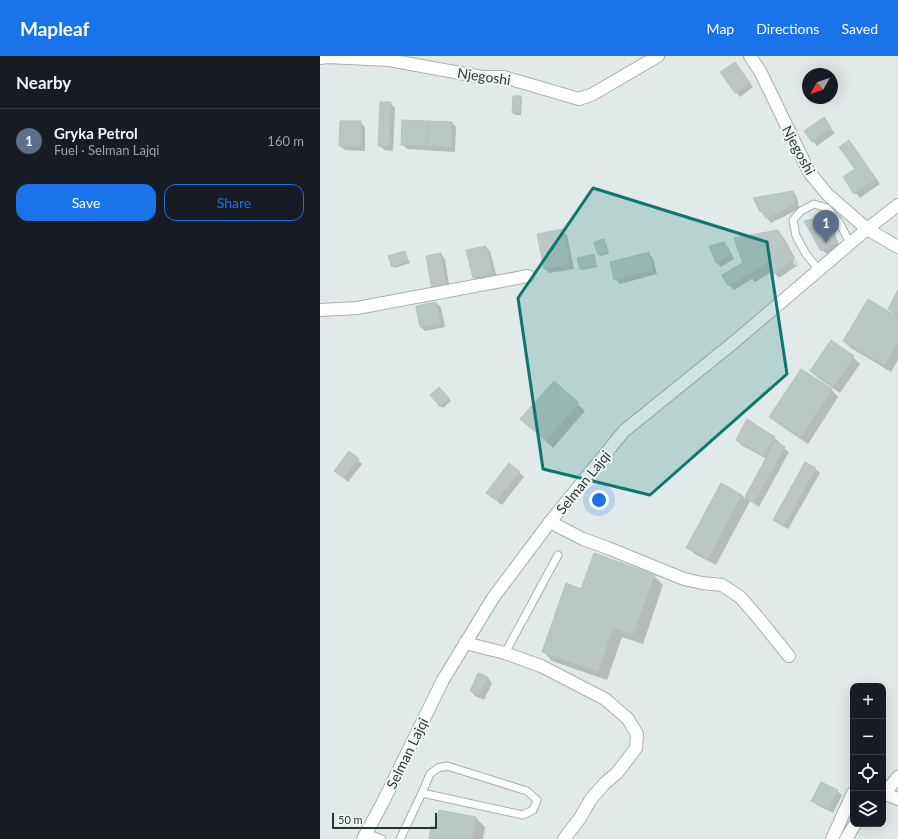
<!DOCTYPE html>
<meta charset="utf-8">
<style>
body{margin:0;font-family:Lato,sans-serif;background:#242831;color:#f1f3f6}
.controls{position:absolute;right:12px;bottom:12px;display:grid;overflow:hidden;border-radius:8px;box-shadow:0 4px 16px #0002}
.controls button{width:36px;height:36px;display:grid;place-items:center;padding:0;border:0;border-bottom:1px solid #363941;background:#171b24;color:#f1f3f6;font:20px sans-serif}
.compass{position:absolute;left:482px;top:12px;width:36px;height:36px;border-radius:50%;background:#171b24;box-shadow:0 4px 16px #0002;rotate:230deg}
.scale{position:absolute;left:12px;bottom:10px;width:105px;box-sizing:border-box;padding-left:4px;border:2px solid #243937;border-top:0;font-size:11px;line-height:14px;white-space:nowrap;color:#243937;-webkit-text-stroke:3px #f1f7f5;paint-order:stroke}
.you{position:absolute;left:279px;top:444px;width:14px;height:14px;margin:-10px;border:3px solid #fff;border-radius:50%;background:#1a73e8;box-shadow:0 0 0 6px #1a73e833}
.badge{display:grid;place-items:center;width:26px;height:26px;border-radius:50%;background:#1a73e8;color:#fff;font-size:13px;font-weight:700}
.pin{position:absolute;translate:-50% -33px;filter:drop-shadow(0 1px 2px #0008)}
.pin::after{content:'';position:absolute;top:21px;width:14px;height:12px;background:inherit;clip-path:polygon(0 0,100% 0,50% 100%)}
.list{margin:0;padding:0;list-style:none}
h2{display:flex;justify-content:space-between;align-items:center;height:52px;margin:0;padding:0 16px;font-size:17px}
h2 small{font-size:13px;font-weight:400;color:#9ea1a6}
.list li{display:grid;grid-template-columns:26px 1fr auto;gap:12px;align-items:center;box-sizing:border-box;height:64px;padding:0 16px;border-top:1px solid #363941}
.list b{display:block;font-size:15px;white-space:nowrap}
.list p{margin:0;font-size:13px;white-space:nowrap;color:#9ea1a6}
.list em{font-size:13px;font-style:normal;color:#9ea1a6}
.actions{display:flex;gap:8px;padding:12px 16px}
.actions a{flex:1;padding:9px 0;border:1px solid #1a73e8;border-radius:12px;text-align:center;font-size:14px;color:#1a73e8}
.actions .main{background:#1a73e8;color:#fff}
.icon{flex:none;width:22px;height:22px;fill:none;stroke:currentColor;stroke-width:2;stroke-linecap:round;stroke-linejoin:round}
.map{position:relative;flex:none;width:578px;height:783px;overflow:hidden}
header{display:flex;align-items:center;gap:24px;box-sizing:border-box;height:56px;padding:0 20px;background:#1a73e8;color:#fff}
header strong{font-size:19px}
nav{display:flex;gap:22px;margin-inline-start:auto;font-size:14px}
main{display:flex}
aside{flex:1;background:#171b24}
.map>svg:first-child{display:block}
</style>
<header>
<strong>Mapleaf</strong>
<nav><a>Map</a><a>Directions</a><a>Saved</a></nav>
</header>
<main>
<aside>
<h2>Nearby<small></small></h2>
<ul class="list">
<li><span class="badge" style="background:#5c6f8a">1</span><div><b>Gryka Petrol</b><p>Fuel · Selman Lajqi</p></div><em>160 m</em></li>
</ul>
<div class="actions"><a class="main">Save</a><a>Share</a></div>
</aside>
<div class="map">
<svg width="578" height="783" viewBox="0 0 578 783">
<rect width="100%" height="100%" fill="#e1eae8"/>
<g fill="#0003" fill-rule="evenodd">
<polygon points="415,7 433,31 420,41 416,36"/>
<polygon points="200,41 202,43 201,59 195,59 193,57"/>
<polygon points="70,47 75,52 73,95 64,94 60,90"/>
<polygon points="503,63 515,77 497,90 493,85"/>
<polygon points="40,66 45,71 45,95 25,94 20,90"/>
<polygon points="132,67 136,71 135,96 87,93 82,88"/>
<polygon points="529,85 560,128 540,142 524,122 536,113"/>
<polygon points="473,136 477,141 479,153 451,167 441,155"/>
<polygon points="506,161 510,166 520,191 507,198 502,194"/>
<polygon points="242,174 247,179 254,213 229,217 225,213"/>
<path d="M 457,175 L 464,182 L 475,202 L 474,202 L 478,209 L 459,222 L 453,215 L 435,226 L 432,223 L 414,234 L 409,229 L 422,208 L 425,211 ZM 472,203 L 474,203 L 477,209 L 475,209 Z"/>
<polygon points="283,184 285,186 289,198 281,200 279,198"/>
<polygon points="404,187 408,191 414,203 401,211 397,207 390,191"/>
<polygon points="166,191 170,195 177,222 159,226 154,222 148,195"/>
<polygon points="84,196 90,207 75,212 73,210"/>
<polygon points="328,197 333,202 337,218 300,228 295,223"/>
<polygon points="121,198 125,203 130,235 117,237"/>
<polygon points="273,200 275,202 277,211 262,214 260,212"/>
<polygon points="578,236 578,304 571,316 531,292 524,285 576,260 569,253"/>
<polygon points="116,247 121,251 125,271 105,275 101,271"/>
<polygon points="533,301 540,308 520,337 498,322 491,315"/>
<polygon points="481,314 512,334 518,341 488,388 457,367 451,360"/>
<polygon points="234,327 265,355 233,392 202,363"/>
<polygon points="119,332 131,345 123,352 111,339"/>
<polygon points="454,382 459,386 458,388 469,396 439,451 430,445 396,509 375,498 368,491 401,428 422,439 425,443 447,403 421,389 417,384"/>
<polygon points="38,404 42,408 28,426 20,419"/>
<polygon points="495,413 500,417 468,473 459,468 455,464"/>
<polygon points="199,416 204,421 182,449 172,441"/>
<polygon points="334,520 343,529 323,588 302,581 287,624 232,605 223,595 262,534"/>
<polygon points="159,618 168,622 172,627 164,644 155,640 151,635"/>
<polygon points="517,735 522,739 513,757 497,749 493,745"/>
<polygon points="156,762 165,771 163,783 110,783 117,772"/>
</g>
<g fill="#bac7c4" stroke="#b5c3c0">
<polygon points="415,6 430,27 415,37 400,16"/>
<polygon points="193,40 201,40 200,57 192,57"/>
<polygon points="60,46 71,46 69,90 58,90"/>
<polygon points="504,61 511,72 492,86 484,75"/>
<polygon points="82,64 108,65 107,90 81,89"/>
<polygon points="20,65 41,65 41,90 19,90"/>
<polygon points="108,65 132,66 131,91 107,90"/>
<polygon points="529,84 556,123 534,138 523,121 535,113 519,91"/>
<polygon points="473,135 475,148 446,163 442,155 440,156 433,142"/>
<polygon points="506,160 517,187 501,195 484,165"/>
<polygon points="243,173 250,208 224,213 217,178"/>
<polygon points="458,174 469,194 427,219 414,182"/>
<polygon points="284,183 288,196 278,199 274,186"/>
<polygon points="404,186 411,198 396,207 389,190"/>
<polygon points="166,190 173,217 153,222 146,194"/>
<polygon points="469,194 474,204 454,218 448,207"/>
<polygon points="85,195 88,205 72,211 68,200"/>
<polygon points="329,196 333,214 294,224 290,206"/>
<polygon points="121,197 126,231 112,233 106,200"/>
<polygon points="274,198 276,209 260,213 257,202"/>
<polygon points="422,207 427,219 408,230 402,219"/>
<polygon points="578,234 578,258 568,253"/>
<polygon points="548,243 578,261 578,286 564,309 523,285"/>
<polygon points="116,246 121,267 100,271 96,250"/>
<polygon points="511,284 534,300 513,331 490,315"/>
<polygon points="481,313 512,333 481,381 449,361"/>
<polygon points="234,325 259,347 226,385 200,363"/>
<polygon points="119,331 129,342 120,351 110,339"/>
<polygon points="427,363 455,381 443,400 416,384"/>
<polygon points="455,385 465,391 434,447 425,441"/>
<polygon points="29,395 39,403 23,422 14,415"/>
<polygon points="485,406 496,412 464,470 453,464"/>
<polygon points="189,407 200,416 177,445 166,437"/>
<polygon points="401,427 422,439 388,503 366,492"/>
<polygon points="274,497 335,519 313,579 293,572 278,616 222,596 246,527 261,533"/>
<polygon points="158,617 168,621 159,640 150,635"/>
<polygon points="501,726 518,734 509,753 491,745"/>
<polygon points="119,754 156,761 152,783 109,783 111,770 116,771"/>
</g>
<g fill="none" stroke-linecap="round" stroke-linejoin="round">
<g stroke="#a5b1af" stroke-width="9">
<g id="service">
<polyline points="499,214 486,198 476,180 473,164 481,155 494,148 507,152 519,166 530,187"/>
<polyline points="185,597 238,499"/>
<polyline points="46,777 62,783"/>
<polyline points="80,783 102,737 110,718 118,712 127,710 207,735 217,744 213,754 203,759 102,737"/>
</g>
</g>
<g stroke="#a5b1af" stroke-width="14">
<g id="minor">
<polyline points="430,0 441,17 489,116 507,138 547,173 578,191"/>
<polyline points="0,2 7,1 69,4 162,21 184,21 259,43 273,38 338,0"/>
<polyline points="0,254 37,252 208,220"/>
<polyline points="230,466 263,483 288,492 364,523 382,527 402,529 420,541 435,558 469,600"/>
<polyline points="145,587 185,597 221,610 285,643 308,663 317,678 316,692 297,717 285,727 271,743 260,762 244,783"/>
<polyline points="563,737 578,743"/>
<polyline points="564,738 578,721"/>
<polyline points="512,783 533,737"/>
<polyline points="526,783 535,768"/>
</g>
</g>
<g stroke="#a5b1af" stroke-width="14">
<polyline id="tertiary" points="43,783 63,746 123,624 173,542 230,466 304,375 413,287 547,173 578,149"/>
</g>
<use href="#service" stroke="#fff" stroke-width="7"/>
<use href="#minor" stroke="#fff" stroke-width="12"/>
<use href="#tertiary" stroke="#fff" stroke-width="12"/>
</g>
<path fill="#0f766e" fill-opacity="0.2" stroke="#0f766e" stroke-width="3" stroke-linejoin="round" d="M 273,132 L 447,186 L 467,318 L 330,439 L 223,413 L 198,242 Z"/>
<g text-anchor="middle" dominant-baseline="central" stroke-width="4" stroke-linejoin="round" paint-order="stroke">
<g font-size="14" fill="#243937" stroke="#f1f7f5">
<text transform="translate(164 20) rotate(8)">Njegoshi</text>
<text transform="translate(479 94) rotate(62)">Njegoshi</text>
<text transform="translate(263 426) rotate(-51)">Selman Lajqi</text>
<text transform="translate(87 697) rotate(-64)">Selman Lajqi</text>
</g>
</g>
</svg>
<div class="controls">
<button>+</button>
<button>−</button>
<button><svg class="icon" aria-label="locate" viewBox="0 0 24 24"><circle cx="12" cy="12" r="6"/><path d="M12 2v4M12 18v4M2 12h4M18 12h4"/></svg></button>
<button><svg class="icon" aria-label="layers" viewBox="0 0 24 24"><path d="M12 4l9 5-9 5-9-5zM3 14l9 5 9-5"/></svg></button>
</div>
<svg class="compass" viewBox="-18 -18 36 36"><path d="M0-13l5 13h-10z" fill="#e53935"/><path d="M0 13l5-13h-10z" fill="#9ea1a6"/></svg>
<div class="scale">50 m</div>
<div class="you"></div>
<div class="pin badge" style="left:506px;top:187px;background:#5c6f8a">1</div>
</div>
</main>
